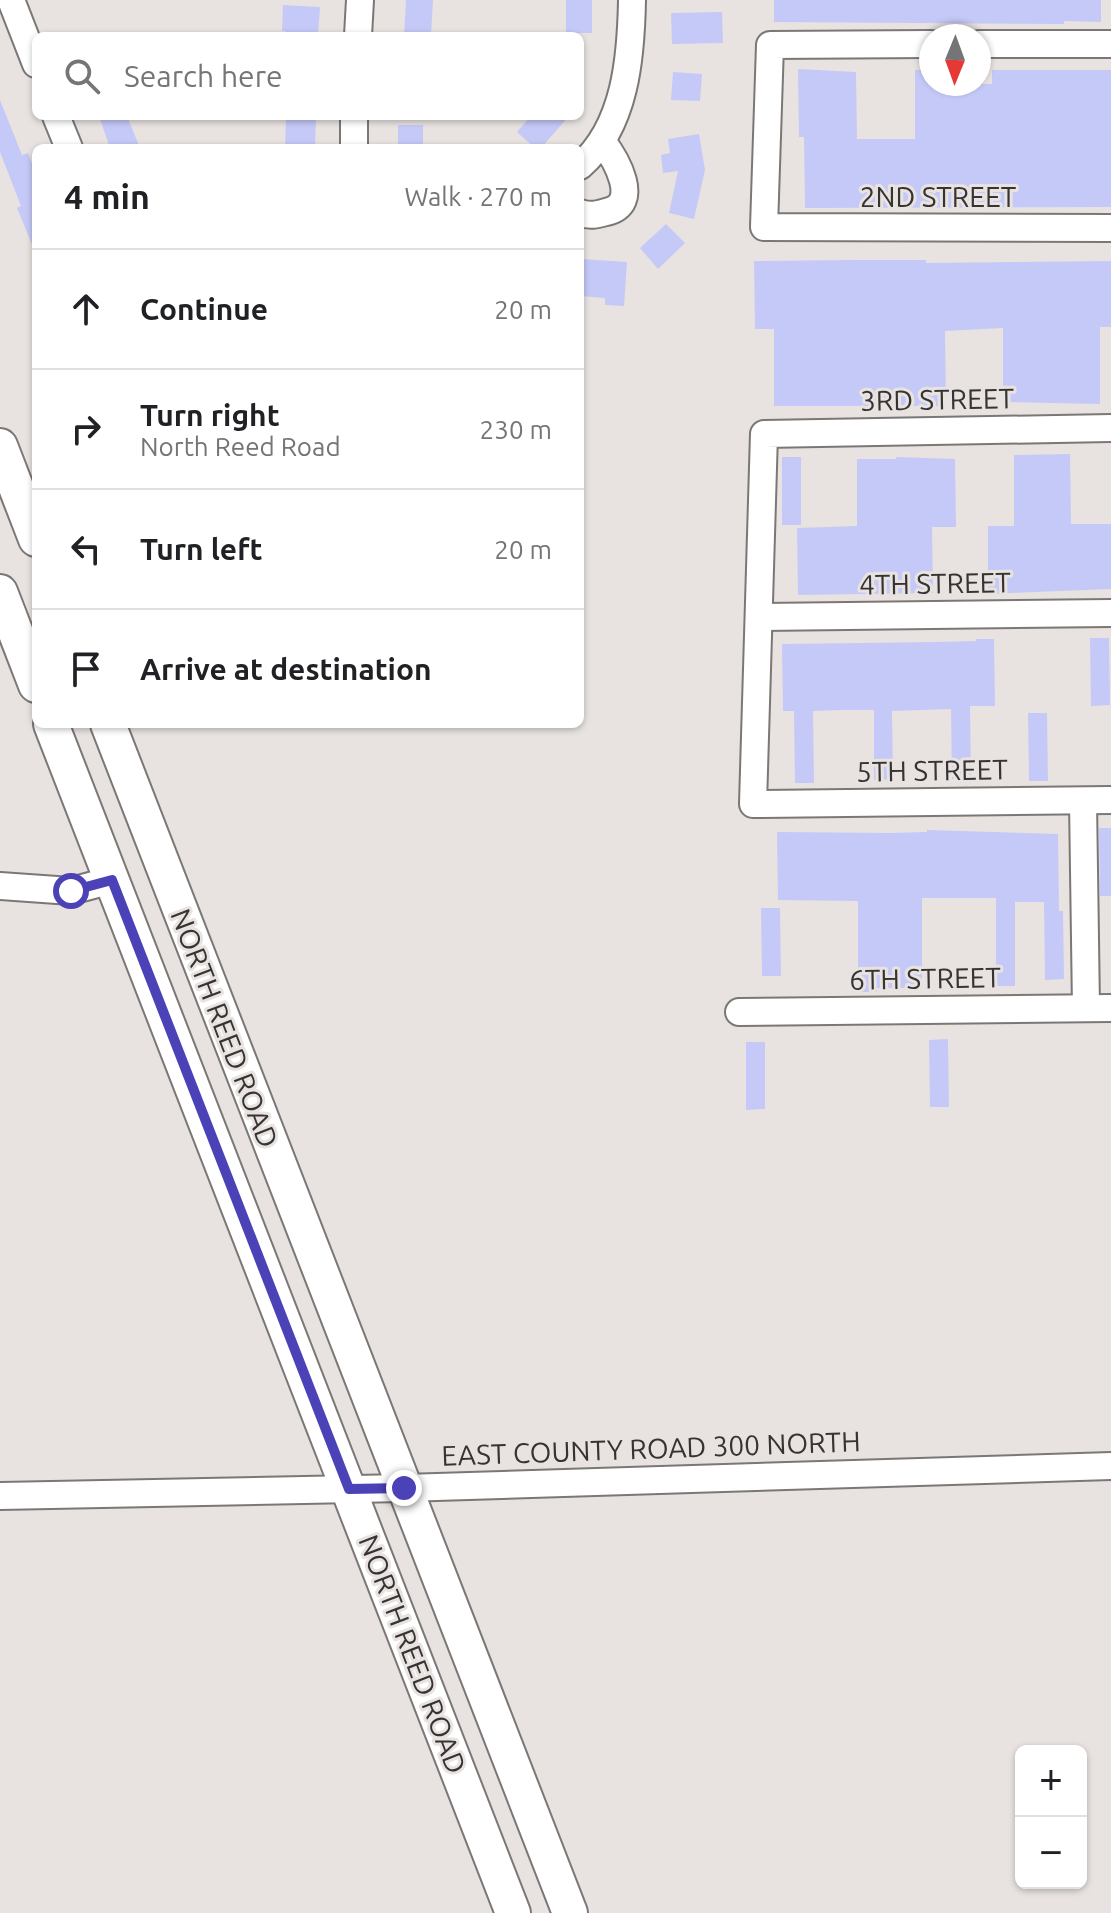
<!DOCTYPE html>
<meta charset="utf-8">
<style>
body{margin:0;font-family:Ubuntu,sans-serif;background:#f2f2f2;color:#202124}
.controls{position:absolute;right:24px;bottom:24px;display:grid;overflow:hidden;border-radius:12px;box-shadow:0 2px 6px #0004}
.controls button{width:72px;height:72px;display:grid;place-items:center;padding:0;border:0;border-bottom:2px solid #e0e0e0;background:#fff;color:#202124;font:40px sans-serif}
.compass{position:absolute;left:919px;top:24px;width:72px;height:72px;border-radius:50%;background:#fff;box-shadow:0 2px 6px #0004;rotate:181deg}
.stop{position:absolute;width:24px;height:24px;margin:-18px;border:6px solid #4c42b8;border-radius:50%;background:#fff}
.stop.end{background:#4c42b8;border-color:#fff;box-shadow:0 2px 8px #0008}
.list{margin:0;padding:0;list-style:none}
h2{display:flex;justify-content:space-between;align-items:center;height:104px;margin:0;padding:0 32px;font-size:34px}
h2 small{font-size:26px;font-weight:400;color:#757577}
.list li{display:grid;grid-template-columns:52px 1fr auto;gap:24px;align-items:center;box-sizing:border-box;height:120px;padding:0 32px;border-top:2px solid #e0e0e0}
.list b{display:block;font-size:30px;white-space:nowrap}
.list p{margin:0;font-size:26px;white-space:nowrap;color:#757577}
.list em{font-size:26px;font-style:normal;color:#757577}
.icon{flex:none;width:44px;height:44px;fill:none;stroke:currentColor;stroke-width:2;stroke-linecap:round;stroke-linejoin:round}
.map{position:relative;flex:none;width:1111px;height:1913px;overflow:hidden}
.search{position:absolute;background:#fff;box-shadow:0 2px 6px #0004;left:32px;top:32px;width:552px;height:88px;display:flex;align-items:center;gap:20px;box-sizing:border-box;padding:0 28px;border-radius:12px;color:#757577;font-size:30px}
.panel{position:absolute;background:#fff;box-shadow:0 2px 6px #0004;left:32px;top:144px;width:552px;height:584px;border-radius:12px}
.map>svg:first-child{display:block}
</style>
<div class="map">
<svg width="1111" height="1913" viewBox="0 0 1111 1913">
<rect width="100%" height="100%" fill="#e8e3e0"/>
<g fill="#c5c9f7">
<polygon points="406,0 433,0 431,36 404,36"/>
<rect x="566" y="0" width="26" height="33"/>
<polygon points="774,0 1101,0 1101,22 1064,21 1064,24 774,22"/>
<polygon points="283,5 320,7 318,36 285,36 285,31 282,31"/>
<polygon points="722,12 723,43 672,44 671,13"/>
<polygon points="798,69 856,72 857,139 915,139 915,70 931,70 931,84 992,84 992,70 1111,70 1111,207 805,208 804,137 799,137"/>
<polygon points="673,72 702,74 700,101 671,100"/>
<polygon points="0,100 22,155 28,153 36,174 36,254 17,208 21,206 0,152"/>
<polygon points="99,116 127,116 140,148 110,148"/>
<polygon points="286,116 316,116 315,148 285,148"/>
<polygon points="531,116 569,116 541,148 535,148 517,132"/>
<rect x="398" y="125" width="25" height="23"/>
<polygon points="699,134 705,170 694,219 669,213 678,171 663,173 661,155 670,153 668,139"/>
<polygon points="666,224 685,243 658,269 640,248"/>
<polygon points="581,259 627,262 624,306 605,305 605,298 580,296"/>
<polygon points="851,260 926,260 926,263 1111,261 1111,327 1100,327 1100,404 1003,402 1003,328 945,331 946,406 774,406 774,329 755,329 754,261"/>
<polygon points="1070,454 1071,524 1111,524 1111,589 988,594 988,526 1014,526 1014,455"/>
<rect x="782" y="457" width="19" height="68"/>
<polygon points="896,457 955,459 956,527 932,527 933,593 798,595 797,528 857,526 857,459 896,459"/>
<polygon points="1090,638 1109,638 1110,705 1091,706"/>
<polygon points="976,639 994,639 995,706 970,706 971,780 952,779 951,709 892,711 893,779 874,780 874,710 841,710 813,711 814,783 795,783 794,711 783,711 782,644 936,642 976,641"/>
<polygon points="1028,713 1047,713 1048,781 1029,781"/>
<polygon points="1099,828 1111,828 1111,896 1100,896"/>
<polygon points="927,830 1058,834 1059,911 1063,911 1064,979 1045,980 1044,902 1015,902 1015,986 996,986 996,898 922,898 922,988 877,988 877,992 858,992 858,901 778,900 777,832 890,833 927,832"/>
<polygon points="761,908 780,908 781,976 762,976"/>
<polygon points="948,1039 949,1107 930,1107 929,1040"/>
<polygon points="746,1042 765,1042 765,1109 746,1110"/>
</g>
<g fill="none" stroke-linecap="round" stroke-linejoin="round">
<g stroke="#7b7775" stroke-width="30">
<g id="minor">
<polyline points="11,0 36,64"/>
<polyline points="358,36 360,0"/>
<polyline points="931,44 770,45 764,227 1111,228"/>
<polyline points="979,44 1111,44"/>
<polyline points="56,116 69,148"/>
<polyline points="354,148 354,116"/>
<path d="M 580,166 C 626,126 631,56 632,0"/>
<path d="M 580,213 C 590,216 596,215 606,212 C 643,204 615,158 602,141"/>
<polyline points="1111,428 764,434 753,804 1111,800"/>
<polyline points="759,617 1111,613"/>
<polyline points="1083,801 1086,1008"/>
<polyline points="0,886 71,891 112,880"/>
<polyline points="739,1012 1111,1008"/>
<polyline points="0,1496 404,1488 1111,1466"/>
</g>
</g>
<g stroke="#7b7775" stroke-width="38">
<g id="major">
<polyline points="0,446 36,539"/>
<polyline points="0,592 36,685"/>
<polyline points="51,724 513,1913"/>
<polyline points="108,724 570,1913"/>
</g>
</g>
<use href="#minor" stroke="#fff" stroke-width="26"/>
<use href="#major" stroke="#fff" stroke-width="34"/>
</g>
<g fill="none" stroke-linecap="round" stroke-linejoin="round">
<polyline stroke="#4c42b8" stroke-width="10" points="71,891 112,880 349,1489 404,1488"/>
</g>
<g text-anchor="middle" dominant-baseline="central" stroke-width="6" stroke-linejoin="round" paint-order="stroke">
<g font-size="28" fill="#363433" stroke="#e8e3e0">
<text x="938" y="196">2ND STREET</text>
<text transform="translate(937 399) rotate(-1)">3RD STREET</text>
<text transform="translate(935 583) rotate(-1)">4TH STREET</text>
<text transform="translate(932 770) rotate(-1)">5TH STREET</text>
<text transform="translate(925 978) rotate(-1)">6TH STREET</text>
<text transform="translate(225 1028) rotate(69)">NORTH REED ROAD</text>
<text transform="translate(651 1448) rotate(-2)">EAST COUNTY ROAD 300 NORTH</text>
<text transform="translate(413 1654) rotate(69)">NORTH REED ROAD</text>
</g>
</g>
</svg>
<div class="controls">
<button>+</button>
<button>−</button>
</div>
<svg class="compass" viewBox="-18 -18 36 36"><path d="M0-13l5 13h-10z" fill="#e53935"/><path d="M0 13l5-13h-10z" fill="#757577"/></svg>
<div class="stop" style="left:71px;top:891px"></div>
<div class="stop end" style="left:404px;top:1488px"></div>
<div class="search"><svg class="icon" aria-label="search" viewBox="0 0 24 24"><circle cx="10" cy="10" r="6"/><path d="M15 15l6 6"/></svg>Search here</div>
<section class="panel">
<h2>4 min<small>Walk · 270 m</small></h2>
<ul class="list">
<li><svg class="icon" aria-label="ahead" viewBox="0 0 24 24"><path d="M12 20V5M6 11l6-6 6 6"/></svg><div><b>Continue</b></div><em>20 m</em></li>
<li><svg class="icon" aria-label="right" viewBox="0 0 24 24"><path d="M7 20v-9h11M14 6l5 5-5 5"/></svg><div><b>Turn right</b><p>North Reed Road</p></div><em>230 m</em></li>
<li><svg class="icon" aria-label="left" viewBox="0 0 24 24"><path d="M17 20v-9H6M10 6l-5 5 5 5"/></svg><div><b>Turn left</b></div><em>20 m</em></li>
<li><svg class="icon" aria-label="arrive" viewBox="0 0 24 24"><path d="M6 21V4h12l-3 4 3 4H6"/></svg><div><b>Arrive at destination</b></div></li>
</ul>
</section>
</div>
